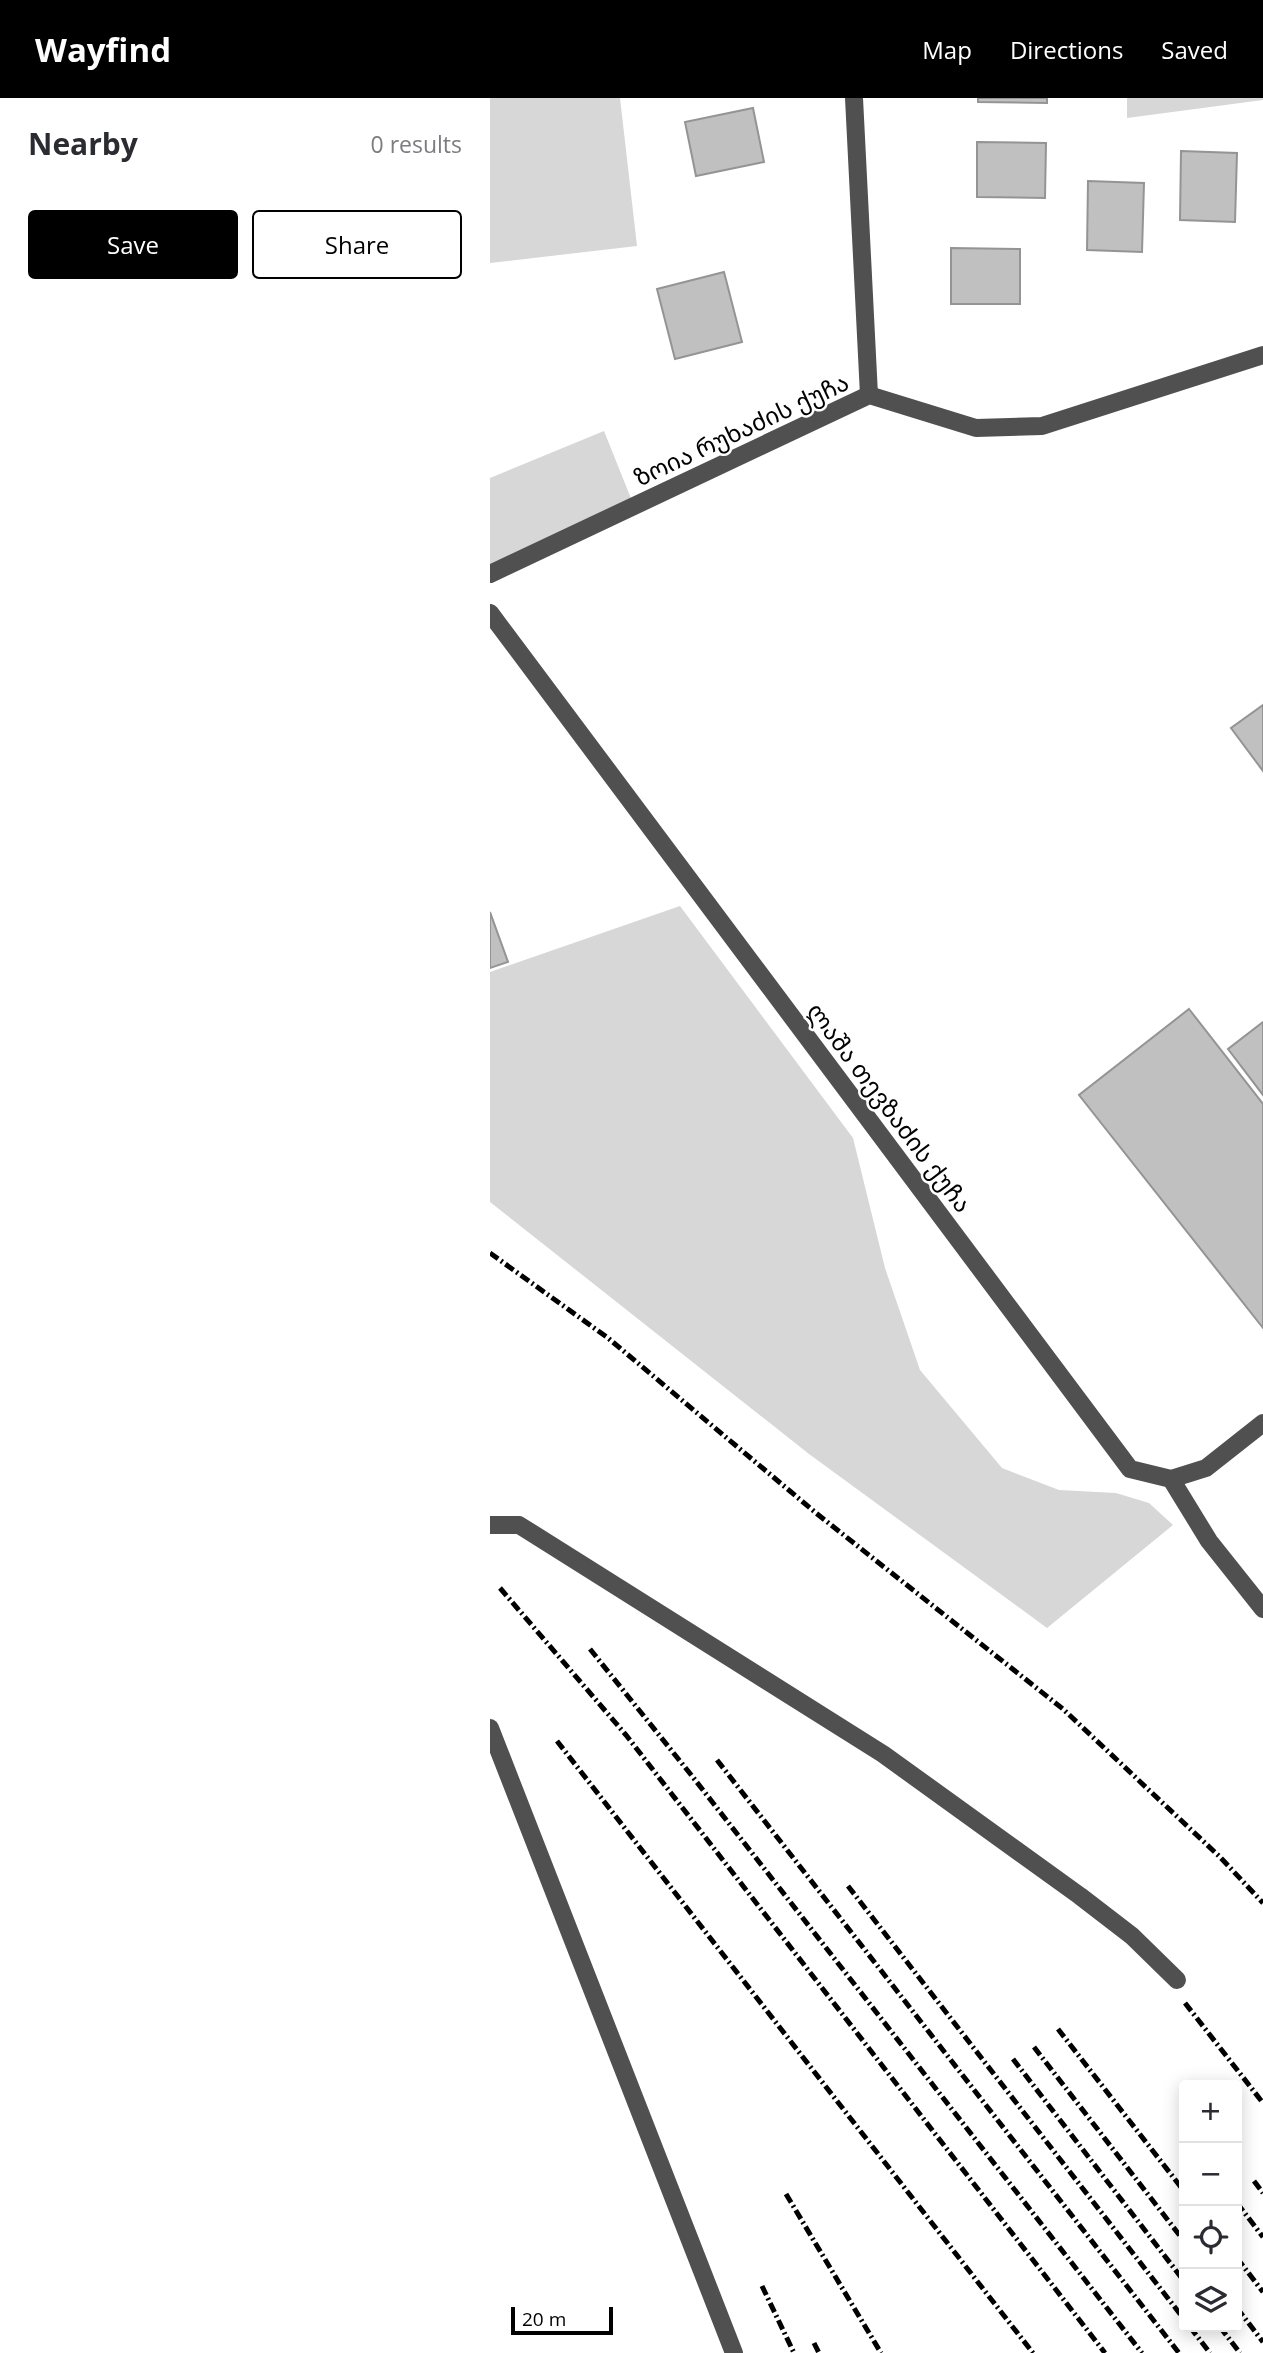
<!DOCTYPE html>
<meta charset="utf-8">
<style>
body{margin:0;font-family:"Open Sans","Noto Sans Georgian",sans-serif;background:#f2f2f3;color:#2b2b33}
.controls{position:absolute;right:21px;bottom:21px;display:grid;overflow:hidden;border-radius:7px;box-shadow:0 4px 18px #0003}
.controls button{width:63px;height:63px;display:grid;place-items:center;padding:0;border:0;border-bottom:2px solid #e1e1e2;background:#fff;color:#2b2b33;font:35px sans-serif}
.scale{position:absolute;left:21px;bottom:18px;width:102px;box-sizing:border-box;padding-left:7px;border:4px solid #000;border-top:0;font-size:19px;line-height:24px;white-space:nowrap;color:#000;-webkit-text-stroke:5px #fff;paint-order:stroke}
.list{margin:0;padding:0;list-style:none}
h2{display:flex;justify-content:space-between;align-items:center;height:91px;margin:0;padding:0 28px;font-size:30px}
h2 small{font-size:23px;font-weight:400;color:#7c7c81}
.actions{display:flex;gap:14px;padding:21px 28px}
.actions a{flex:1;padding:16px 0;border:2px solid #000;border-radius:7px;text-align:center;font-size:24px;color:#000}
.actions .main{background:#000;color:#fff}
.icon{flex:none;width:38px;height:38px;fill:none;stroke:currentColor;stroke-width:2;stroke-linecap:round;stroke-linejoin:round}
.map{position:relative;flex:none;width:773px;height:2255px;overflow:hidden}
header{display:flex;align-items:center;gap:42px;box-sizing:border-box;height:98px;padding:0 35px;background:#000;color:#fff}
header strong{font-size:33px}
nav{display:flex;gap:38px;margin-inline-start:auto;font-size:24px}
main{display:flex}
aside{flex:1;background:#fff}
.map>svg:first-child{display:block}
</style>
<header>
<strong>Wayfind</strong>
<nav><a>Map</a><a>Directions</a><a>Saved</a></nav>
</header>
<main>
<aside>
<h2>Nearby<small>0 results</small></h2>
<ul class="list">
</ul>
<div class="actions"><a class="main">Save</a><a>Share</a></div>
</aside>
<div class="map">
<svg width="773" height="2255" viewBox="0 0 773 2255">
<rect width="100%" height="100%" fill="#fff"/>
<g fill="#d7d7d7">
<polygon points="0,0 130,0 147,148 0,165"/>
<polygon points="637,0 773,0 773,2 637,20"/>
<polygon points="114,333 144,408 0,476 0,380"/>
<polygon points="190,808 363,1040 395,1170 430,1272 512,1370 569,1392 626,1395 659,1405 683,1427 557,1530 319,1356 0,1104 0,874"/>
</g>
<g fill="#c0c0c0" stroke="#949494" stroke-width="2">
<polygon points="488,0 557,0 557,5 488,4"/>
<polygon points="263,10 274,64 206,78 195,24"/>
<polygon points="487,44 556,45 555,100 487,99"/>
<polygon points="691,53 747,55 745,124 690,122"/>
<polygon points="598,83 654,85 652,154 597,152"/>
<polygon points="461,150 530,151 530,206 461,206"/>
<polygon points="234,174 252,244 185,261 167,191"/>
<polygon points="773,607 773,673 741,630"/>
<polygon points="0,814 18,864 0,870"/>
<polygon points="699,911 773,1006 773,1230 589,997"/>
<polygon points="773,924 773,997 738,951"/>
</g>
<g fill="none" stroke-linecap="round" stroke-linejoin="round">
<g stroke="#505050" stroke-width="18">
<polyline points="364,0 379,297"/>
<polyline points="0,476 379,297 486,330 552,328 773,257"/>
<polyline points="0,515 640,1371 681,1381 719,1443 773,1511"/>
<polyline points="681,1381 716,1370 773,1325"/>
<polyline points="0,1427 29,1427 393,1656 590,1798 642,1838 687,1882"/>
<polyline points="0,1630 244,2255"/>
</g>
<g stroke="#000" stroke-width="5" stroke-dasharray="10 3.5 2 3.5" stroke-linecap="butt">
<polyline points="0,1155 118,1240 326,1415 573,1611 730,1759 773,1805"/>
<polyline points="10,1490 136,1637 615,2255"/>
<polyline points="100,1551 202,1678 652,2255"/>
<polyline points="67,1643 543,2255"/>
<polyline points="227,1662 689,2255"/>
<polyline points="358,1788 694,2221"/>
<polyline points="695,1905 773,2005"/>
<polyline points="568,1931 694,2093"/>
<polyline points="544,1949 694,2143"/>
<polyline points="523,1961 694,2183"/>
<polyline points="764,2083 773,2095"/>
<polyline points="296,2096 391,2255"/>
<polyline points="747,2105 773,2139"/>
<polyline points="747,2160 773,2194"/>
<polyline points="272,2188 304,2255"/>
<polyline points="747,2210 773,2244"/>
<polyline points="700,2229 720,2255"/>
<polyline points="730,2229 750,2255"/>
<polyline points="324,2245 329,2255"/>
</g>
</g>
<g text-anchor="middle" dominant-baseline="central" stroke-width="5" stroke-linejoin="round" paint-order="stroke">
<g font-size="24" fill="#000" stroke="#fff">
<text transform="translate(251 331) rotate(-25)">ზოია რუხაძის ქუჩა</text>
<text transform="translate(400 1009) rotate(53)">ლაშა თევზაძის ქუჩა</text>
</g>
</g>
</svg>
<div class="controls">
<button>+</button>
<button>−</button>
<button><svg class="icon" aria-label="locate" viewBox="0 0 24 24"><circle cx="12" cy="12" r="6"/><path d="M12 2v4M12 18v4M2 12h4M18 12h4"/></svg></button>
<button><svg class="icon" aria-label="layers" viewBox="0 0 24 24"><path d="M12 4l9 5-9 5-9-5zM3 14l9 5 9-5"/></svg></button>
</div>
<div class="scale">20 m</div>
</div>
</main>
